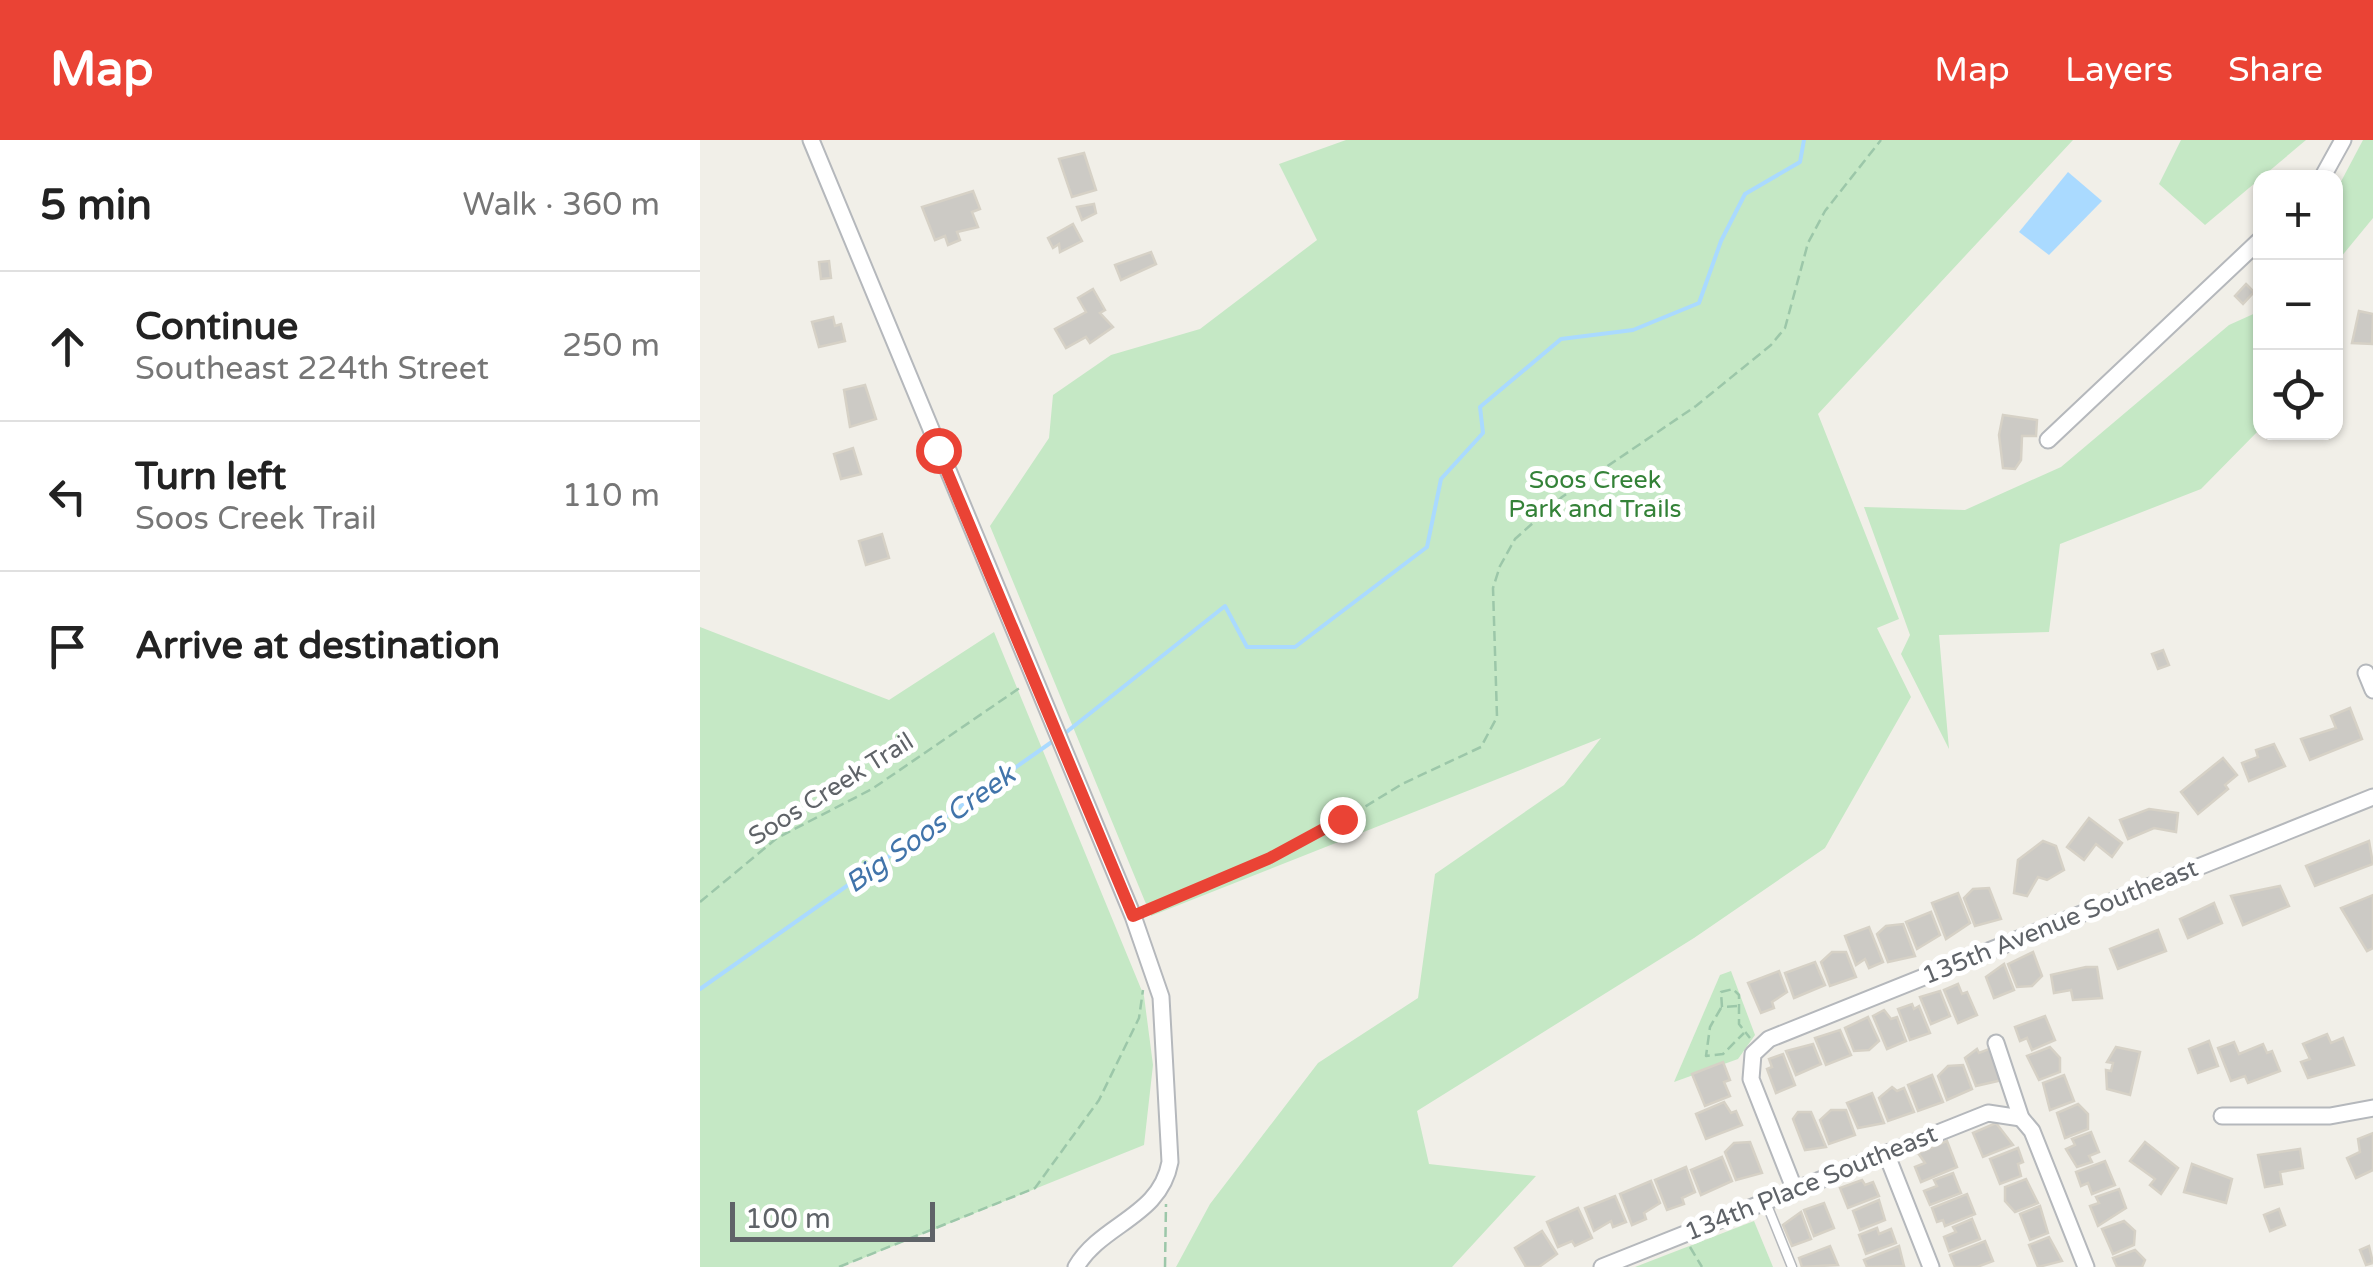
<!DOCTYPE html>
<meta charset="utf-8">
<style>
body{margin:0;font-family:"Varela Round",sans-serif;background:#f2f2f2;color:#222}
.controls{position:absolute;right:30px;top:30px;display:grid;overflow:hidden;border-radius:20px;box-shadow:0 2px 8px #0004}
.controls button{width:90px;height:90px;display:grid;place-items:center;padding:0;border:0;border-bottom:2px solid #e0e0e0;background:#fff;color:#222;font:50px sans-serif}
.scale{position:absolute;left:30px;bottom:25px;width:205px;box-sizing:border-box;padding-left:10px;border:5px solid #5f6368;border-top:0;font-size:28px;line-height:35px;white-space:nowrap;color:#5f6368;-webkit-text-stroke:8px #fff;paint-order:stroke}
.stop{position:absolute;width:30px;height:30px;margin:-22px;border:8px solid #ea4335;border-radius:50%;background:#fff}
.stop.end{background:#ea4335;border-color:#fff;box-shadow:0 2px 10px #0008}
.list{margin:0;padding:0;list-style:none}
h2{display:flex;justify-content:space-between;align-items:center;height:130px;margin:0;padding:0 40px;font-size:42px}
h2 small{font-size:32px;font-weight:400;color:#767676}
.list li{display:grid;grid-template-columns:65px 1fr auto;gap:30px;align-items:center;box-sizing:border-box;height:150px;padding:0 40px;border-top:2px solid #e0e0e0}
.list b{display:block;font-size:38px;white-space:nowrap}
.list p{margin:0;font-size:32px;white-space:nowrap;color:#767676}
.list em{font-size:32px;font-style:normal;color:#767676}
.icon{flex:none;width:55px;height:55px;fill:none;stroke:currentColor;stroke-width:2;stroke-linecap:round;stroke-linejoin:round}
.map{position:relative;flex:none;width:1673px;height:1127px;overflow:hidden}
header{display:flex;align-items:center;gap:60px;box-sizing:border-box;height:140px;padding:0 50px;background:#ea4335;color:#fff}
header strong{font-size:48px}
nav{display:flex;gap:55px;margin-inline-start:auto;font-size:35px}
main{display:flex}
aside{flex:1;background:#fff}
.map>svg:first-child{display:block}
</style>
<header>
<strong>Map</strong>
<nav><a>Map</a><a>Layers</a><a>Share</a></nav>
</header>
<main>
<aside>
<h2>5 min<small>Walk · 360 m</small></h2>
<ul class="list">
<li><svg class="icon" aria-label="ahead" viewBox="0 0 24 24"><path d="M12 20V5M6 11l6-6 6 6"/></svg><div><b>Continue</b><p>Southeast 224th Street</p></div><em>250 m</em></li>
<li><svg class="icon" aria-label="left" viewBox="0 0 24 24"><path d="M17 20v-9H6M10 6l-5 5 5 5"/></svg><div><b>Turn left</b><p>Soos Creek Trail</p></div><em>110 m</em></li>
<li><svg class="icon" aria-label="arrive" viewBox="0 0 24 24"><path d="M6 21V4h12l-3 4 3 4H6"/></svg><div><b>Arrive at destination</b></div></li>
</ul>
</aside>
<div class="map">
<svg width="1673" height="1127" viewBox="0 0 1673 1127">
<rect width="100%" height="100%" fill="#f1efe8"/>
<g fill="#c5e8c5">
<polygon points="646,0 1373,0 1118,274 1199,479 1177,488 1211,557 1125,708 994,798 717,971 729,1024 836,1036 752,1127 476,1127 510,1064 618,923 718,858 735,734 864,645 901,598 451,776 290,386 349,298 353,255 411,215 500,189 617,100 579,24"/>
<polygon points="1481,0 1606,0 1505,85 1459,44"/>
<polygon points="1663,0 1673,0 1673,78 1636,123 1636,51"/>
<polygon points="1560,171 1560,289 1501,349 1360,404 1349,492 1239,495 1249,609 1201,514 1210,495 1164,367 1265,370 1361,327 1529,185"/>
<polygon points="0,487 189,560 294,492 444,856 453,925 444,1005 141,1127 0,1127"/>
<polygon points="1031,831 1055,895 1038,919 974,942 1020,835"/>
<polygon points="1054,1081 1073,1127 935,1127"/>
</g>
<polygon fill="#aadaff" points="1368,32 1402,61 1349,115 1319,92"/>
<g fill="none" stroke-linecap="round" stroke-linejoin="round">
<g stroke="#aadaff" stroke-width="4">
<polyline points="364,594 525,466 547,507 595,507 727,407 741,339 783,293 780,267 861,199 933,190 999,163 1021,101 1045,54 1100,22 1104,0"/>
<polyline points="0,849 356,599"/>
</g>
</g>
<g fill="#cccac5" stroke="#d6d1c6" stroke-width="2.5">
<polygon points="384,13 396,50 372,57 359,19"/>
<polygon points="273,51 280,69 272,72 278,87 257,92 260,100 248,105 245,96 235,100 222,67"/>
<polygon points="394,64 396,73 382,80 377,67"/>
<polygon points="373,84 382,101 360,112 359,104 353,108 348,98"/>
<polygon points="451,112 456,124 421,140 415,125"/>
<polygon points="129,121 131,138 121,139 119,122"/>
<polygon points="1546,144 1554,152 1543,164 1535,156"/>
<polygon points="393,149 405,170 400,173 413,187 390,203 386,197 366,208 355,189 386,172 378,158"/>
<polygon points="1659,171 1673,174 1672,204 1652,203"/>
<polygon points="133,177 135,186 141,184 145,201 119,207 112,182"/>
<polygon points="165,245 176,279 150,287 144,250"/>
<polygon points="1303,275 1337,280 1336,296 1322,296 1321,320 1315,329 1303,328 1299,295"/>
<polygon points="153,308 161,334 141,339 134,314"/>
<polygon points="182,394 189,418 166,425 159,401"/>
<polygon points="1463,510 1469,525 1458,529 1452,514"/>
<polygon points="1650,568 1662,599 1610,620 1601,599 1636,588 1631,576"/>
<polygon points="1574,604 1585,626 1549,641 1542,623 1558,617 1556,610"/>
<polygon points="1523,618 1537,635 1525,645 1528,649 1498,674 1481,652"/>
<polygon points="1449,669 1478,673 1476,692 1454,688 1428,699 1420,680"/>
<polygon points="1389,678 1422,703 1412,717 1396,704 1384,720 1367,707"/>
<polygon points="1343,701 1356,706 1364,730 1347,740 1338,737 1327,756 1314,753 1318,720"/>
<polygon points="1669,701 1673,724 1615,746 1606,726"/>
<polygon points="1580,746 1589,766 1543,785 1531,756"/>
<polygon points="1289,748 1301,779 1275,786 1264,758 1273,749"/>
<polygon points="1258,753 1270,783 1246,799 1232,763"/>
<polygon points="1673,755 1673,808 1667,811 1641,768"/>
<polygon points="1514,763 1522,783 1488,798 1480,779"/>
<polygon points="1231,772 1240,795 1217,809 1206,782"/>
<polygon points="1203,784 1215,816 1188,822 1177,794 1186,786"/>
<polygon points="1169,787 1183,822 1169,828 1165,819 1156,825 1145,796"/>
<polygon points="1458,790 1466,811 1418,829 1410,809"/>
<polygon points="1132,812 1146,812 1156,837 1130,846 1121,822"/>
<polygon points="1333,812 1342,836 1332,846 1317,847 1308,824"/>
<polygon points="1115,822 1125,845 1094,858 1085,833"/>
<polygon points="1304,824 1314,850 1294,858 1286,837"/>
<polygon points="1386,827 1397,827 1402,858 1373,860 1371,850 1354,853 1351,835"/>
<polygon points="1079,831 1087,852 1072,862 1074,868 1061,873 1048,843"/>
<polygon points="1258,844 1262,854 1267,852 1277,875 1258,883 1244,850"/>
<polygon points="1240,851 1250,876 1231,884 1220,857"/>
<polygon points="1212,864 1214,869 1219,866 1230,893 1210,900 1198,869"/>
<polygon points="1184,870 1191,879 1197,877 1206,901 1187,909 1173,876"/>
<polygon points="1345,876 1355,900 1332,910 1327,898 1320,901 1315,887"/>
<polygon points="1168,877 1179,901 1169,910 1154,911 1145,888"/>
<polygon points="1140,890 1151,915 1126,925 1115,898"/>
<polygon points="1627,894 1631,903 1643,898 1654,925 1608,938 1601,922 1610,919 1603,904"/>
<polygon points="1509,901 1518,926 1498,933 1489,909"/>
<polygon points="1534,902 1539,914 1563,904 1567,913 1572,911 1580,931 1548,943 1545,936 1531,941 1518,908"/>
<polygon points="1113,904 1121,924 1096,935 1086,911"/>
<polygon points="1350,907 1360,918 1360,932 1339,940 1327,916"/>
<polygon points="1416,907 1440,912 1430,955 1407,949 1406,930 1411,931 1413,923 1407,922"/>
<polygon points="1277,909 1279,913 1289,909 1302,940 1276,946 1265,918"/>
<polygon points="1083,914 1095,945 1076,953 1067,929 1072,927 1069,919"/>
<polygon points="1023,922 1030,940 1024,942 1030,956 1005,966 992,934"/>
<polygon points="1263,925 1272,949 1247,960 1238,936 1248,926"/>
<polygon points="1232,935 1243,962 1218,971 1208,945"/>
<polygon points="1364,935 1374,961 1350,970 1343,943"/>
<polygon points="1192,947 1197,951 1204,948 1214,972 1188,981 1179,958"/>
<polygon points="1172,953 1184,983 1158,988 1147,963"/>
<polygon points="1024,962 1031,973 1036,971 1042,985 1006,999 996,974"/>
<polygon points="1378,964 1388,974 1388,989 1365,998 1357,973"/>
<polygon points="1131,970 1146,970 1155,995 1129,1004 1120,980"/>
<polygon points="1098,972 1111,972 1126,1007 1105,1010 1093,979"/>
<polygon points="1296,983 1313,1005 1283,1017 1273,993"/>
<polygon points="1391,992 1399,1012 1389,1016 1392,1022 1377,1027 1366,1009 1375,1005 1372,999"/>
<polygon points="1673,993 1673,1030 1656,1038 1647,1018 1660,1012 1658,999"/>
<polygon points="1247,1001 1257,1027 1221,1042 1215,1027 1225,1023 1218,1013"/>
<polygon points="1050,1002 1062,1033 1036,1040 1025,1012 1034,1003"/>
<polygon points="1445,1002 1478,1028 1461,1054 1450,1045 1455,1039 1430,1021"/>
<polygon points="1318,1008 1323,1022 1318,1024 1321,1036 1300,1044 1290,1019"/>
<polygon points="1600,1009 1603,1028 1580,1032 1582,1044 1565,1047 1558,1015"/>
<polygon points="1022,1017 1032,1041 1001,1055 991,1030"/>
<polygon points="1405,1021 1415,1045 1392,1054 1388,1043 1381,1046 1376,1032"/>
<polygon points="1492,1024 1532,1039 1526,1063 1484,1052"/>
<polygon points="986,1027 995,1052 982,1058 984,1064 967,1070 955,1040"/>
<polygon points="1253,1033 1261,1053 1230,1065 1224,1051 1237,1046 1234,1040"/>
<polygon points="1326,1039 1338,1063 1315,1072 1305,1061 1305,1047"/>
<polygon points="1162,1040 1165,1045 1173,1042 1179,1056 1148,1068 1140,1048"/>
<polygon points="951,1041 960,1063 944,1073 946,1079 932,1085 920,1054"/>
<polygon points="1419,1049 1426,1068 1398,1086 1390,1066 1399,1063 1396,1057"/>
<polygon points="1267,1054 1275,1074 1245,1086 1243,1080 1237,1082 1232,1068"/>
<polygon points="915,1056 926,1082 913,1087 911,1081 894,1091 885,1068"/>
<polygon points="1179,1060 1185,1080 1160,1090 1153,1071"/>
<polygon points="1124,1063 1134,1088 1114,1096 1104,1070"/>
<polygon points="1340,1066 1348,1093 1330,1100 1320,1074"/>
<polygon points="878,1068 892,1098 875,1106 872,1101 858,1107 847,1082"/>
<polygon points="1579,1069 1585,1085 1570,1091 1564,1075"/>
<polygon points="1101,1072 1111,1099 1092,1106 1083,1085"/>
<polygon points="1272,1079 1280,1099 1249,1111 1244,1097 1256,1092 1253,1087"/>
<polygon points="1424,1081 1435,1091 1434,1105 1413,1114 1402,1089"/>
<polygon points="1177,1088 1179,1094 1191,1089 1196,1103 1166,1114 1159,1095"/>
<polygon points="842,1091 857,1114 839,1127 826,1127 815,1108"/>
<polygon points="1349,1097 1362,1121 1338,1127 1329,1105"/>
<polygon points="1285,1101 1293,1121 1277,1127 1255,1127 1250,1115"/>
<polygon points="1130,1106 1138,1125 1102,1127 1099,1118"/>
<polygon points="1199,1106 1204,1126 1167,1127 1164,1120"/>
<polygon points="1669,1106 1673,1123 1666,1125 1660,1110"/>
<polygon points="1435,1110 1445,1120 1442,1127 1417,1127 1413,1118"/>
</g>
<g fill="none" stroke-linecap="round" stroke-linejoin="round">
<g stroke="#b5b8bc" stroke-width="11">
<polyline id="service" points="1065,1060 1092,1127"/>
</g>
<g stroke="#b5b8bc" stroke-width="19">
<g id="minor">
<path d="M 111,0 L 433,776 L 461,857 L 470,1022 C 460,1077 402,1083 376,1127"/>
<polyline points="1622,38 1643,0"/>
<polyline points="1348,300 1560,100"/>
<polyline points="1666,533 1673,550"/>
<polyline points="1296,903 1321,978 1332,991 1386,1127"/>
<polyline points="1522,976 1630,976 1673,968"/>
<polyline points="1186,1013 1231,1127"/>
<polyline points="1094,1048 1051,939 1053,914 1069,899 1673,657"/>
<polyline points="902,1127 1288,973 1321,978"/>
</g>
</g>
<g stroke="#9cc7a9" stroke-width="2.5" stroke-dasharray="10 5" stroke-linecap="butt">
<polyline points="0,762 77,698 172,649 321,547"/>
<polyline points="449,769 624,692 702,644 781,607 797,577 793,448 800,426 815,399 862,357 996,266 1071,205 1085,188 1108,103 1125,71 1181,0"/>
<polyline points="1037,866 1022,867 1021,852 1033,849 1039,855 1039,884 1050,898"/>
<polyline points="1021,868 1010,887 1006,916 1023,914 1044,893"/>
<polyline points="990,1107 1002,1127"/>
<polyline points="139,1127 335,1048 399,960 439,878 443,850"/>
<polyline points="465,1127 466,1064"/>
</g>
<use href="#service" stroke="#fff" stroke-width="8"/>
<use href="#minor" stroke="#fff" stroke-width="15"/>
</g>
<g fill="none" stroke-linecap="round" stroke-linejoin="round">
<polyline stroke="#ea4335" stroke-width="12" points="238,310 433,776 570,718 642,679"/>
</g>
<g text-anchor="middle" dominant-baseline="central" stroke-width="10" stroke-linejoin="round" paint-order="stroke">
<g font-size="25" fill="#348238" stroke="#fff">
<text x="895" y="340">Soos Creek<tspan x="895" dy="29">Park and Trails</tspan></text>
</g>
<g font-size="25" fill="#5f6368" stroke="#fff">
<text transform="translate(131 649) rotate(-32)">Soos Creek Trail</text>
<text transform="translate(1360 782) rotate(-22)">135th Avenue Southeast</text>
<text transform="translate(1111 1043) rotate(-22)">134th Place Southeast</text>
</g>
<g font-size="28" font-style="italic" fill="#4174aa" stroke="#fff">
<text transform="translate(230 689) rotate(-35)">Big Soos Creek</text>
</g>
</g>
</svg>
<div class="controls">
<button>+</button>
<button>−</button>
<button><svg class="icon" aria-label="locate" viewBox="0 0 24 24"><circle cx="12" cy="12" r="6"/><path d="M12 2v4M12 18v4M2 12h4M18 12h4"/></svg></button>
</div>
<div class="scale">100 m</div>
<div class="stop" style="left:238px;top:310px"></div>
<div class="stop end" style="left:642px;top:679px"></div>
</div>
</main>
